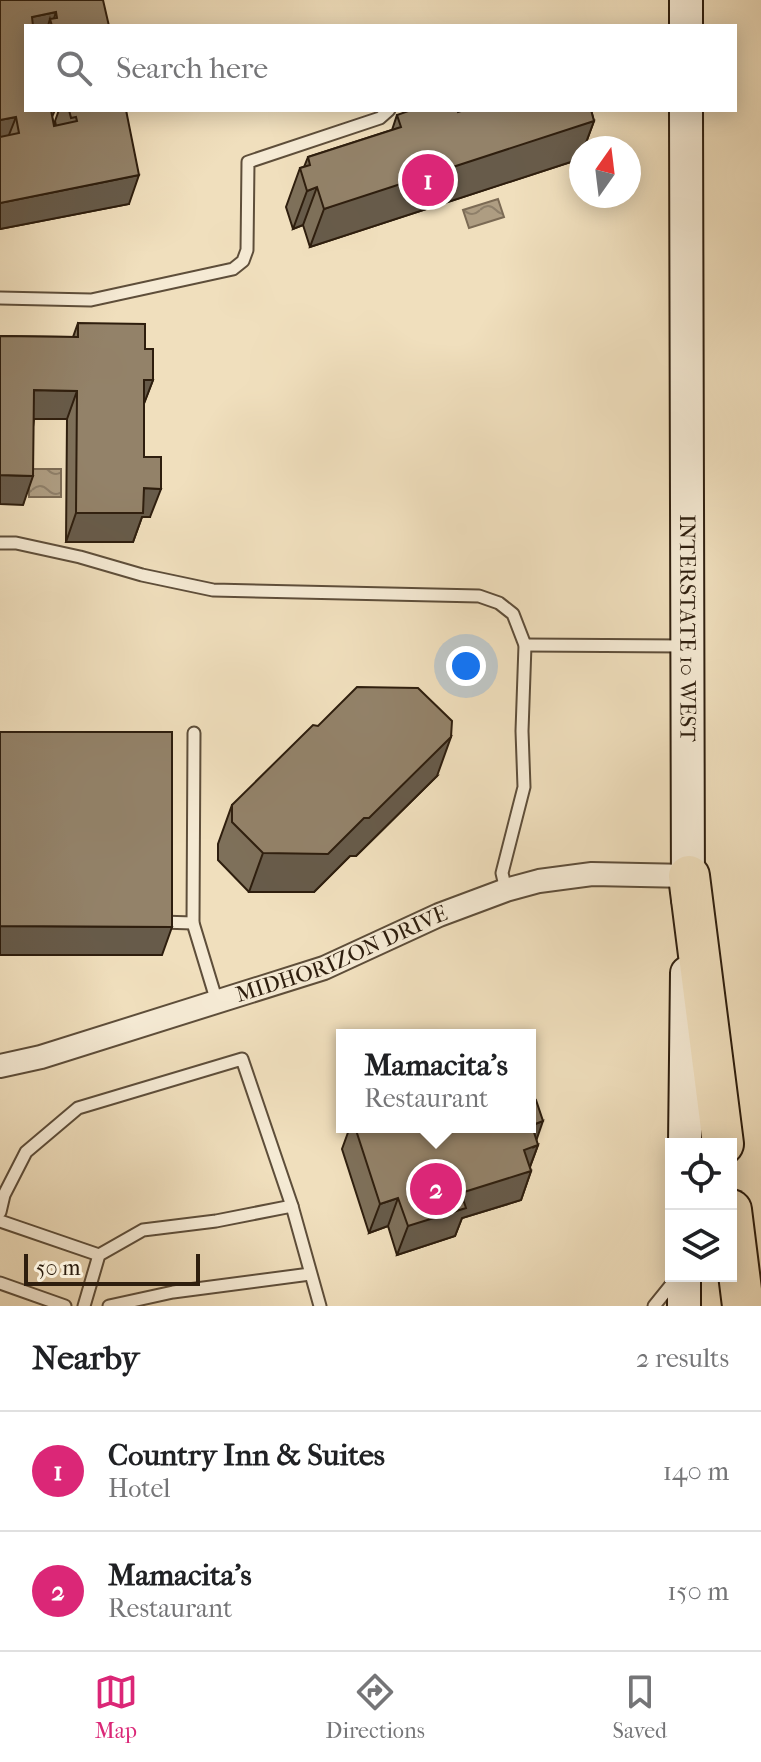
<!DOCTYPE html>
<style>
body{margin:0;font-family:"IM FELL French Canon",serif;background:#f2f2f2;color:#202124}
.controls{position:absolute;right:24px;bottom:24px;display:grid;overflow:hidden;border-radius:0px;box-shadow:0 4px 20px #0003}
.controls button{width:72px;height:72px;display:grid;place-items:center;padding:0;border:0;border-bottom:2px solid #e0e0e0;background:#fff;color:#202124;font:40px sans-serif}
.compass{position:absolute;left:569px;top:136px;width:72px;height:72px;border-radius:50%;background:#fff;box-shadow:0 4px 20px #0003;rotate:14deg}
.scale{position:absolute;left:24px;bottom:20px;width:176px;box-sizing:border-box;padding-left:8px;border:4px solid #2e1e0e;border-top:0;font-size:22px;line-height:28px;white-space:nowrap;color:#2e1e0e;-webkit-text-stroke:6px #f5ead4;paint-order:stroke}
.you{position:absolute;left:466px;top:666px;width:28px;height:28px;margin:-20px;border:6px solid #fff;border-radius:50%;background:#1a73e8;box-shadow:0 0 0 12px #1a73e833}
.badge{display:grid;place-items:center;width:52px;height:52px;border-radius:50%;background:#db2777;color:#fff;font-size:26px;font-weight:700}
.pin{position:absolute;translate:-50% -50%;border:4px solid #fff;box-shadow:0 2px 8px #0006}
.popup{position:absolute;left:336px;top:1029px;width:200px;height:104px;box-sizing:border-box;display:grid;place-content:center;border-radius:0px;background:#fff;filter:drop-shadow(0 2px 6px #0005);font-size:26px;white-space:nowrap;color:#757577}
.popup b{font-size:30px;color:#202124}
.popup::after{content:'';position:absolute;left:50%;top:100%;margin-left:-16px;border:16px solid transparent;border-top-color:#fff}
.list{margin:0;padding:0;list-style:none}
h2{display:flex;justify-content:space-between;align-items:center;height:104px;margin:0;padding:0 32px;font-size:34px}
h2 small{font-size:26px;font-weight:400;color:#757577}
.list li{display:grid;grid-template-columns:52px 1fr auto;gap:24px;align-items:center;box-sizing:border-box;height:120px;padding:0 32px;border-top:2px solid #e0e0e0}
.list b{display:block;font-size:30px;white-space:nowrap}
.list p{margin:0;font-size:26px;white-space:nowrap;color:#757577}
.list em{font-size:26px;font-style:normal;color:#757577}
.icon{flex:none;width:44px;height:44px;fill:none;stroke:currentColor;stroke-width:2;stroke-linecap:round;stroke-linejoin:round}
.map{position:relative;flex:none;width:761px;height:1306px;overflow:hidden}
.search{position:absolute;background:#fff;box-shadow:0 4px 20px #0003;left:24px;right:24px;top:24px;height:88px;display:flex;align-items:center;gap:20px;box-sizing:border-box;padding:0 28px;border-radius:0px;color:#757577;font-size:30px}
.sheet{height:344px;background:#fff}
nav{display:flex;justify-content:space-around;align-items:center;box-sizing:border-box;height:112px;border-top:2px solid #e0e0e0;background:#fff;font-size:22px;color:#757577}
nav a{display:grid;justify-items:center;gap:4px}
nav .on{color:#db2777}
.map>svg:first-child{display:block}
</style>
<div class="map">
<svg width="761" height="1306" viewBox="0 0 761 1306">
<defs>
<pattern id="water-waves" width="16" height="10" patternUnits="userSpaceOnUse" patternTransform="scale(2)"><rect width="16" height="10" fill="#ae9d82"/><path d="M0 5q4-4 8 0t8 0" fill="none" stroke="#8e7f69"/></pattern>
</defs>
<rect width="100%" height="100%" fill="#f0dfbd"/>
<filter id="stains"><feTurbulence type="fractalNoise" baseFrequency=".0025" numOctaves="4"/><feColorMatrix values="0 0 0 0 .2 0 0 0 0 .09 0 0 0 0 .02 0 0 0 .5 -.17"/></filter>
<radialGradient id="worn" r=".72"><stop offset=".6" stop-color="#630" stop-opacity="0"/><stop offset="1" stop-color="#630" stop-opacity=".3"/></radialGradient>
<g fill="url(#water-waves)" stroke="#7b6a54" stroke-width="2">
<polygon points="498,199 504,217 469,228 463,210"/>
<rect x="29" y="469" width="32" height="28"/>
</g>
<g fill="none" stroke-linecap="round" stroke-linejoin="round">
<g stroke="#5e4e3a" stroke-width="15">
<g id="lane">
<polyline points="0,298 91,300 233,269 243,261 247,250 248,162 380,118 389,110"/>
<polyline points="0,543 16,543 80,557 142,575 213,590 479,596 499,603 513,614 525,645 522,731 524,787 502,873 506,890"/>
<polyline points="525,645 684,646"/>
<polyline points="194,733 193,923 217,1002"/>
<polyline points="161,922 193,923"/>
<polyline points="0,1212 4,1195 26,1152 78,1108 242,1059 292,1206 320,1306"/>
<polyline points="0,1221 99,1255"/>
<polyline points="0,1283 65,1306"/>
<polyline points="84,1306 99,1255 143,1230 216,1221 292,1206"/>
<polyline points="109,1306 173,1292 310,1274"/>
<polyline points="654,1306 675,1280"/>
</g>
</g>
<g stroke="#5e4e3a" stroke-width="26">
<g id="street">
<path id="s1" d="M 0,1066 L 41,1057 L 324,968 L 439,915 L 506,890 L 539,881 L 592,874 L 689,876"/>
</g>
</g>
<g stroke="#2e1e0e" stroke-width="36">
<g id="secondary">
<polyline points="686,0 686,26"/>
<path id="s2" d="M 686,110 L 688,899"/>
<polyline points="685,1144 687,973"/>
<polyline points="684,1306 684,1276"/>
</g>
</g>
<g stroke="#2e1e0e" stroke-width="44">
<g id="highway">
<polyline points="689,876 723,1144"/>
<polyline points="731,1210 743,1306"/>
</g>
</g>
<use href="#lane" stroke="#f5ead4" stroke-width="11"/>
<use href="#street" stroke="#f5ead4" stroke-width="22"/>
<use href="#secondary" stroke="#f5ead4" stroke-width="32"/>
<use href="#highway" stroke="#f0dfbd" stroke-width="40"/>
</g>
<g fill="#7e705a" stroke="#2e1e0e" stroke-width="2">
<polygon points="0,0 109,26 26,26 26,110 55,110 52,117 54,126 56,126 55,121 59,110 126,110 129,204 0,229"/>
<polygon points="464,110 591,110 594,121 584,148 581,148 580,159 310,247 303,225 293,229 286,207 300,168 304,167 308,157 392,130 397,115 458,112"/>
<polygon points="78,323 145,349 153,380 144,403 144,457 150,517 142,517 133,542 66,542 67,419 34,419 23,505 0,336 73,337"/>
<polygon points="437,776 356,856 350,856 314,892 249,892 218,860 218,844 232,805"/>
<polygon points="350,1127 530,1127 538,1145 530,1167 531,1171 521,1200 462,1218 455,1236 397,1255 388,1226 369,1233 342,1149"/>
</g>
<g fill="#675b4a" stroke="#2e1e0e" stroke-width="2">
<polygon points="56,12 52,25 50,19 48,26 28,26 32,17"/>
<polygon points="583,110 591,110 586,123 594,121 584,148 581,148 580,159 310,247 324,209"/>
<polygon points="16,117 5,145 0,146 0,120"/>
<polygon points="139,175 129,204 0,229 0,203"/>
<polygon points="317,187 303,225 293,229 307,191"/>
<polygon points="144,380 153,380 142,409"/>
<polygon points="34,390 77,391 67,419 24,419"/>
<polygon points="0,475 33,476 23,505 0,504"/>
<polygon points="144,488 161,489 150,517 142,517 133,542 66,542 76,513"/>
<polygon points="451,737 437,776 356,856 350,856 314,892 249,892 263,853"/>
<polygon points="0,926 172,927 162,955 0,955"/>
<polygon points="543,1121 534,1147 538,1145 528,1172 531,1171 521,1200 462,1218 455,1236 397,1255 408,1226 524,1127 530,1127 530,1126"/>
<polygon points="398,1198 388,1226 369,1233 380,1204"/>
</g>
<g fill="#938269" stroke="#2e1e0e" stroke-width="2">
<polygon points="0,0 103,0 109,26 52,26 50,19 57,18 56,12 32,17 33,26 26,26 26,110 51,110 54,126 77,121 76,117 71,118 69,110 126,110 139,175 0,203 0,137 19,133 16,117 0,120"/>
<polygon points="411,110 457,110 458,112 464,110 591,110 594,121 324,209 317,187 307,191 300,168 310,165 308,157 401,127 397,115"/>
<polygon points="78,323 145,324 145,349 153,349 153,380 144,380 144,457 161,457 161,489 144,488 143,513 76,513 77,391 34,390 33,476 0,475 0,336 78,337"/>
<polygon points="357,687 418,688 452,721 451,737 369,818 364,818 328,854 263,853 232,822 232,805 313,725 318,726"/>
<polygon points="0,732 172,732 172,927 0,926"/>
<polygon points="536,1100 543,1121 530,1126 530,1102"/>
<polygon points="355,1127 525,1127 524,1127 525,1131 533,1129 538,1145 524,1150 531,1171 461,1193 466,1208 408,1226 398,1198 380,1204"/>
</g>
<g text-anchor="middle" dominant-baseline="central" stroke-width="6" stroke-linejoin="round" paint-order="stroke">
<g font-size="22" fill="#2e1e0e" stroke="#f5ead4">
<text stroke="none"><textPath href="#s2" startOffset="518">INTERSTATE 10 WEST</textPath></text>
<text stroke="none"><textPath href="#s1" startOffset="360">MIDHORIZON DRIVE</textPath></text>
</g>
</g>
<rect width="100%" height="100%" filter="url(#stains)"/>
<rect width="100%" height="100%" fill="url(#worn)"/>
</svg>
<div class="controls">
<button><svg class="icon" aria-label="locate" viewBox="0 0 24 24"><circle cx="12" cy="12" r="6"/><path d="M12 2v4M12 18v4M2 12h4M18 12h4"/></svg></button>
<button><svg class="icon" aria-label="layers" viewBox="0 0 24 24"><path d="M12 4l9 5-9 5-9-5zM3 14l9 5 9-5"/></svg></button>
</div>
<svg class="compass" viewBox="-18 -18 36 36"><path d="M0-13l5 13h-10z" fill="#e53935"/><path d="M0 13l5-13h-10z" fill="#757577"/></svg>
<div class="scale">50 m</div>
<div class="you"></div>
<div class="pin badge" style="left:428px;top:180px">1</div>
<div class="pin badge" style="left:436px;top:1189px">2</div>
<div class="popup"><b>Mamacita's</b>Restaurant</div>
<div class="search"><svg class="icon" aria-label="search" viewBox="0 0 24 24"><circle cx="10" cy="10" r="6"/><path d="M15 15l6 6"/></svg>Search here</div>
</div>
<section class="sheet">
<h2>Nearby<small>2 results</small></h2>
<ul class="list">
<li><span class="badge">1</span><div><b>Country Inn &amp; Suites</b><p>Hotel</p></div><em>140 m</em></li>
<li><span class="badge">2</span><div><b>Mamacita's</b><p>Restaurant</p></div><em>150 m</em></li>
</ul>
</section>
<nav>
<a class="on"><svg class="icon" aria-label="map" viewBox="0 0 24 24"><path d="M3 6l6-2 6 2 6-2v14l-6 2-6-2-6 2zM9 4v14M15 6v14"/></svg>Map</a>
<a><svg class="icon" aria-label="directions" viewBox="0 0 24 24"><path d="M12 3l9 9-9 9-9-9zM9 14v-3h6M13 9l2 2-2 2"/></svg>Directions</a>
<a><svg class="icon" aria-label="saved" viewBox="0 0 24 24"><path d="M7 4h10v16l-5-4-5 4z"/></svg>Saved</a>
</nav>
